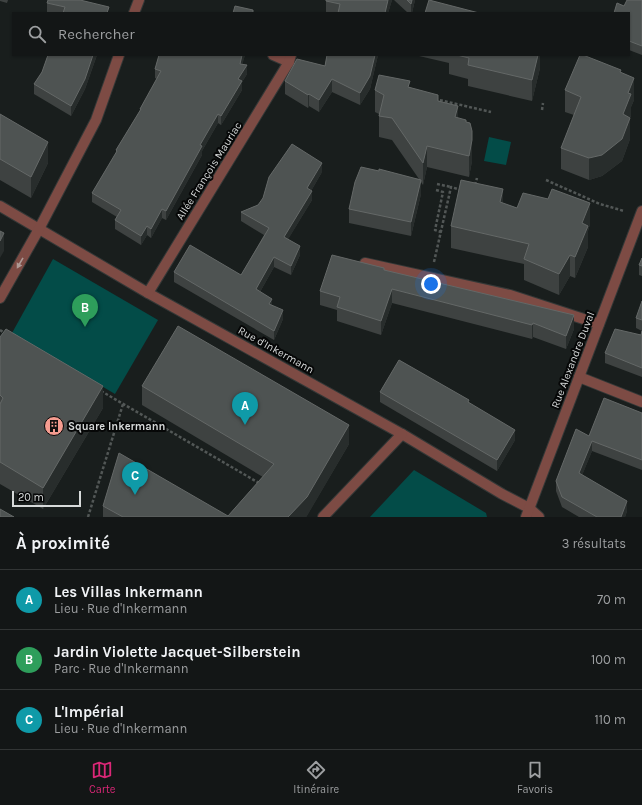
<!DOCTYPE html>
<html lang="fr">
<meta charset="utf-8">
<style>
body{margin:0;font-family:Karla,sans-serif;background:#202323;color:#f1f3f6}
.scale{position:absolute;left:12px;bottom:10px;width:69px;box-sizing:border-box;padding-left:4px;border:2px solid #d7dada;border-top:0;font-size:11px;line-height:14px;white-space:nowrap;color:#d7dada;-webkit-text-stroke:3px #060707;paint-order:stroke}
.you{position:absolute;left:431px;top:284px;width:14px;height:14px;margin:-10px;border:3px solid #fff;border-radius:50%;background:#1a73e8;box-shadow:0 0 0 6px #1a73e833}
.badge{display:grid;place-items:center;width:26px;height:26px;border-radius:50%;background:#db2777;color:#fff;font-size:13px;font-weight:700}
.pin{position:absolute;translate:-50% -33px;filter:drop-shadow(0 1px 2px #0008)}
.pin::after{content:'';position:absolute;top:21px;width:14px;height:12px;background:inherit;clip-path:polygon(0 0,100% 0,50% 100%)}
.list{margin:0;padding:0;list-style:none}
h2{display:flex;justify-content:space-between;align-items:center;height:52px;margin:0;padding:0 16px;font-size:17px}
h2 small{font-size:13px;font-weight:400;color:#9d9fa1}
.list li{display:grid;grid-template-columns:26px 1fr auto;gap:12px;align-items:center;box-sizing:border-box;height:60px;padding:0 16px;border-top:1px solid #323535}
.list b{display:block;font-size:15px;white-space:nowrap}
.list p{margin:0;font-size:13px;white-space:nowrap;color:#9d9fa1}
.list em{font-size:13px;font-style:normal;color:#9d9fa1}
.icon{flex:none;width:22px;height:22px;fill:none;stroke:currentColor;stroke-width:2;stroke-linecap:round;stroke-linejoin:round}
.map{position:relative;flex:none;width:642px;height:517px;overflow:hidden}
.search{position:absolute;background:#131616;box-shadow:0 1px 3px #0004;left:12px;right:12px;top:12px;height:44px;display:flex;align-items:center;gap:10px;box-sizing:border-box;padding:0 14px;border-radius:0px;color:#9d9fa1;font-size:15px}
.sheet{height:232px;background:#131616}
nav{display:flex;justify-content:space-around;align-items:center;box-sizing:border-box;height:56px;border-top:1px solid #323535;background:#131616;font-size:11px;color:#9d9fa1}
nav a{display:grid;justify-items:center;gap:2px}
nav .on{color:#db2777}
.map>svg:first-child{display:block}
</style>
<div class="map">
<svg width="642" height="517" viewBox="0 0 642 517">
<rect width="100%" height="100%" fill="#191e1d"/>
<g fill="#034c48">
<polygon points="489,137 511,142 506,165 484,161"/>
<polygon points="53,259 158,320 115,394 12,333"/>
<polygon points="414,470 486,513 487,517 370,517"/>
</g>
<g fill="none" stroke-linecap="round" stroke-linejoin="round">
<g stroke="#343837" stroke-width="12">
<polyline id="lane" points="365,263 510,295 599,324"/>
</g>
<g stroke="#343837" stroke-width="12">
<g id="street">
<polyline points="134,13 139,0"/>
<polyline points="273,55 289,62"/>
<polyline points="0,206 148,293 402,434 502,494 529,508 539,517"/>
<polyline points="148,293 289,62 291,55"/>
<polyline points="0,298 39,229 96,120 119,55"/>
<polyline points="579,377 642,402"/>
<polyline points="323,517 402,434"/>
<polyline points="526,517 642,211"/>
</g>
</g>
<g stroke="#525756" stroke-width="2.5" stroke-dasharray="3 2" stroke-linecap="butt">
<polyline points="435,99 491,112"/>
<polyline points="542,110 543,103"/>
<polyline points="546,180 600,204 624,211"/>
<polyline points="437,184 451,187"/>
<polyline points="475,185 477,178"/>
<polyline points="436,190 443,192 435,230 441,232"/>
<polyline points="434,262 451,187 461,190"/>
<polyline points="0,330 6,334"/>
<polyline points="101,391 259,483"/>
<polyline points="88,517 123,404"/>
</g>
<use href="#lane" stroke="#7d4b44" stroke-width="10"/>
<use href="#street" stroke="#7d4b44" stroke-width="10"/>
</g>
<g fill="#3e4241">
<polygon points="0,0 8,0 7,3 0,1"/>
<polygon points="326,0 392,0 388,13 326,13"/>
<polygon points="394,0 415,0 412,13 408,13"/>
<polygon points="642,0 642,55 629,50 629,13 624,6"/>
<polygon points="47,3 109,13 47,13"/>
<polygon points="48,55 97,55 85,89 71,116 34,94 34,84 42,72"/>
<polygon points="159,55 245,55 242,64 247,74 242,82 242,90 221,125 218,123 202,151 202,155 166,220 162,218 151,238 147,235 141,245 115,229 115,220 117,217 92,202 92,193 116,154 116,150 140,111 140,109 157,79 155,78 155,69"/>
<polygon points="327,55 378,55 370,89 360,105 332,92 319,112 309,106 308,108 285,94 285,81 325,66"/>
<polygon points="419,55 540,55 540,68 532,101 468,86 468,79 449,74 449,63 419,56"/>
<polygon points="621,73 634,100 631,107 631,116 630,118 630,139 622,161 602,176 589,180 561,169 561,148 574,115 565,112 565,90"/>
<polygon points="410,87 438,101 458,118 472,161 469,177 427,167 423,185 421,182 421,194 411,236 349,223 349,209 379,171 419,179 392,140 379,137 379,114 375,112 375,90"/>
<polygon points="0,114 48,163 31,198 0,180"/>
<polygon points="322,172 311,191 312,200 288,239 300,255 291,275 274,267 260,292 272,305 283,319 274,340 174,282 174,272 241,275 264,235 241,221 241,212 258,205"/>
<polygon points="503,203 517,208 590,224 588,231 588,247 575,278 570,276 559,295 524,280 524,264 451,248 451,226"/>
<polygon points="642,258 642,276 639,275 639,265"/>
<polygon points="384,270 574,329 566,349 533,337 532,339 392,303 381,335 337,321 337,310 320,305 320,291"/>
<polygon points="642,301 642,331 636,328 636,318"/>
<polygon points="642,331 642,377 605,363 605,353 641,335"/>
<polygon points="0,337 103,408 43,509 0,484"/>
<polygon points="142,386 349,444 306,517 103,517 103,506 228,516 263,477 142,405"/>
<polygon points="380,392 469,403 515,440 497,471 380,402"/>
<polygon points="642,413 642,470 592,451 582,475 627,511 625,517 579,517 562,507 556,491 556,481 589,436"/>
</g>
<g fill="#282d2c">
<polygon points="388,0 392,0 388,13 385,13"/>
<polygon points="412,0 415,0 412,13 411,13 411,4"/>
<polygon points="93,55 97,55 85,89 71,116 71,106"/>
<polygon points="242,55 245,55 240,73 240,64"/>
<polygon points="375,55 378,55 370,89 360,105 360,93"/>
<polygon points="538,55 540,55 540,68 532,101 532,80"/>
<polygon points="247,65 247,74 242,82 242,90 221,125 221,116 238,79"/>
<polygon points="634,78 634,100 631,107 631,116 630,118 630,139 622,161 602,176 589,180 589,158 623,114 628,93"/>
<polygon points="332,79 332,92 319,112 319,100"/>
<polygon points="309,94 309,106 308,108 308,95"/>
<polygon points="458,106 458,127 455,117"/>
<polygon points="218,114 218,123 202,151 202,155 166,220 166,211 200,145"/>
<polygon points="472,140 472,161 469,177 469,156"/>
<polygon points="48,142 48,163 31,198 31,177"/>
<polygon points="427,146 427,167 423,185 423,163"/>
<polygon points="322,163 322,172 307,198 307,188"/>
<polygon points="421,180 421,194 411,236 411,222"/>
<polygon points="503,189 503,210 500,202"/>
<polygon points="312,191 312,200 284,246 284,237"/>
<polygon points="590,203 590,224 588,231 588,247 575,278 575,257 582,223"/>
<polygon points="162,209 162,218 151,238 151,229"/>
<polygon points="147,226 147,235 141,245 141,236"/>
<polygon points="4,233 4,251 0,258 0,241"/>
<polygon points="300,246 300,255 291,275 291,266"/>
<polygon points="570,255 570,276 559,295 559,274"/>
<polygon points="274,257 274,267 256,299 256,289"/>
<polygon points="392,289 392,303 381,335 381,321"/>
<polygon points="272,299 272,308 269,304"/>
<polygon points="283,310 283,319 274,340 274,331"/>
<polygon points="574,315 574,329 566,349 566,336"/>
<polygon points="533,323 533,337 532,339 532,325"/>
<polygon points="103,386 103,408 43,509 43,488"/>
<polygon points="349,425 349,444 307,516 306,517 288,517"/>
<polygon points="515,430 515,440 497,471 497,460"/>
<polygon points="592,441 592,451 579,483 579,473"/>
<polygon points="627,501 627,511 625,517 621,517"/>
</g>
<g fill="#4e5352" stroke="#646867">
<polygon points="48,0 80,0 109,7 107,13 63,13 65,7 47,3"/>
<polygon points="326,0 388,0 385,13 338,13 340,4 326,1"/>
<polygon points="407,0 412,0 411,4"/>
<polygon points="429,0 479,13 425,13"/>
<polygon points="627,0 642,0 642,46 629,41 629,13 614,13 617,3 624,6"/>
<polygon points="235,6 253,10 253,13 233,13"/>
<polygon points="48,55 93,55 85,79 71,106 34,84 42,72"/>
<polygon points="159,55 242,55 240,64 247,65 238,79 242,81 221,116 218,114 200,145 202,146 166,211 162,209 151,229 147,226 141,236 115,220 121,210 92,193 117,151 116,150 141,109 140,109 161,71 155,69"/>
<polygon points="327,55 375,55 370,76 360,93 332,79 319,100 309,94 308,95 285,81 297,59 325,66"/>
<polygon points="457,55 538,55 532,80 468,65 469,58"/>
<polygon points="580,55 583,55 621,70 620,72 634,78 628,93 631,94 623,114 630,118 622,139 602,155 589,158 561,148 581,97 565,90"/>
<polygon points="379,75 410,81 408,87 438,95 438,101 458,106 455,117 466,120 466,122 470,123 472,131 472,140 469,156 427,146 423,163 392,118 379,116 384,95 375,90"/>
<polygon points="0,114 48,142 31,177 0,159"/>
<polygon points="292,144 322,163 307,188 312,191 284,237 300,246 291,266 274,257 256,289 272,299 269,304 283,310 274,331 174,272 190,245 241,275 269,228 241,212 258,205 263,198 269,177"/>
<polygon points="361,167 379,171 379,169 421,180 411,222 349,209 355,182"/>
<polygon points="461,180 503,189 500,202 517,208 523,193 548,199 552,189 590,203 582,223 588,226 575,257 570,255 559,274 524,259 529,244 451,226"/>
<polygon points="0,231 4,233 0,241"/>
<polygon points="332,255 384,268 384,270 574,315 566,336 533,323 532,325 392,289 381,321 337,307 340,297 320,291"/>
<polygon points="642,258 642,266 639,265"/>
<polygon points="642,301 642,320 636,318"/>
<polygon points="178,326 349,425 307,497 288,517 123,517 103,506 119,453 228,516 274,464 142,386"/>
<polygon points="6,329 103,386 43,488 0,462 0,404 3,398 0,395 0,337"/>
<polygon points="615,329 641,335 642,331 642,368 605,353"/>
<polygon points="399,360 469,400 468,402 515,430 497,460 380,392"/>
<polygon points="604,398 642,413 642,460 592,441 579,473 627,501 621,517 597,517 562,497 556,481 576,429 589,436"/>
<polygon points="0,509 14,517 0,517"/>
</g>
<defs><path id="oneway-solid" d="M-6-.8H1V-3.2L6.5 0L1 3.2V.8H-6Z"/></defs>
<use fill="#ae9a96" href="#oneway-solid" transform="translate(20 263) rotate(120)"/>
<defs>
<g id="building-disc" transform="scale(1)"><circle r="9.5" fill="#f59c90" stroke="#060707"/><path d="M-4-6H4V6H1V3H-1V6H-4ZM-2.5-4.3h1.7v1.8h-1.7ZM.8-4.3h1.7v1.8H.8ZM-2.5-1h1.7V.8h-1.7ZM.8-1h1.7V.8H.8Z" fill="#111"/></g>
</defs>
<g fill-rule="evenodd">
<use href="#building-disc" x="54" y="426"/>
</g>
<g text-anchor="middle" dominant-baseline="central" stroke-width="4" stroke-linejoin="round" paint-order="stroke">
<g font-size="11" fill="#d7dada" stroke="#060707">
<text transform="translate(209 171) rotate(-58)">Allée François Mauriac</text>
<text transform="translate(276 350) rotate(29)">Rue d'Inkermann</text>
<text transform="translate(573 360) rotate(-69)">Rue Alexandre Duval</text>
</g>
<g font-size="11" font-weight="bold" fill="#d7dada" stroke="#060707" text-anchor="start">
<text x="68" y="426">Square Inkermann</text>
</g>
</g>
</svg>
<div class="scale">20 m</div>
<div class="you"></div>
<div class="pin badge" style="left:245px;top:425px;background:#0f9aa8">A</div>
<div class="pin badge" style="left:85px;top:327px;background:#2e9e5b">B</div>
<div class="pin badge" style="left:135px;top:495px;background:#0f9aa8">C</div>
<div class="search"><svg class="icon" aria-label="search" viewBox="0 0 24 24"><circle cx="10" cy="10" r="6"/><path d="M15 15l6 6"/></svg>Rechercher</div>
</div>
<section class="sheet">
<h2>À proximité<small>3 résultats</small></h2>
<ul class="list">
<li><span class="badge" style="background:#0f9aa8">A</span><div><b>Les Villas Inkermann</b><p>Lieu · Rue d'Inkermann</p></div><em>70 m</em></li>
<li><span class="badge" style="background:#2e9e5b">B</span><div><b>Jardin Violette Jacquet-Silberstein</b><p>Parc · Rue d'Inkermann</p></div><em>100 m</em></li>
<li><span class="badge" style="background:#0f9aa8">C</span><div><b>L'Impérial</b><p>Lieu · Rue d'Inkermann</p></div><em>110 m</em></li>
</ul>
</section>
<nav>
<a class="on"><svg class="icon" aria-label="map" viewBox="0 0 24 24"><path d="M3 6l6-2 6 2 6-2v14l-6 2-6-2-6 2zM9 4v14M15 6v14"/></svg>Carte</a>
<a><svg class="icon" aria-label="directions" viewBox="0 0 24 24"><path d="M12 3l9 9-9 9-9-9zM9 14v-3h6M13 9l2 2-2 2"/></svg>Itinéraire</a>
<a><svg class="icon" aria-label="saved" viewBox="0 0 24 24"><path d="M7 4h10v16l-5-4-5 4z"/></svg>Favoris</a>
</nav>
